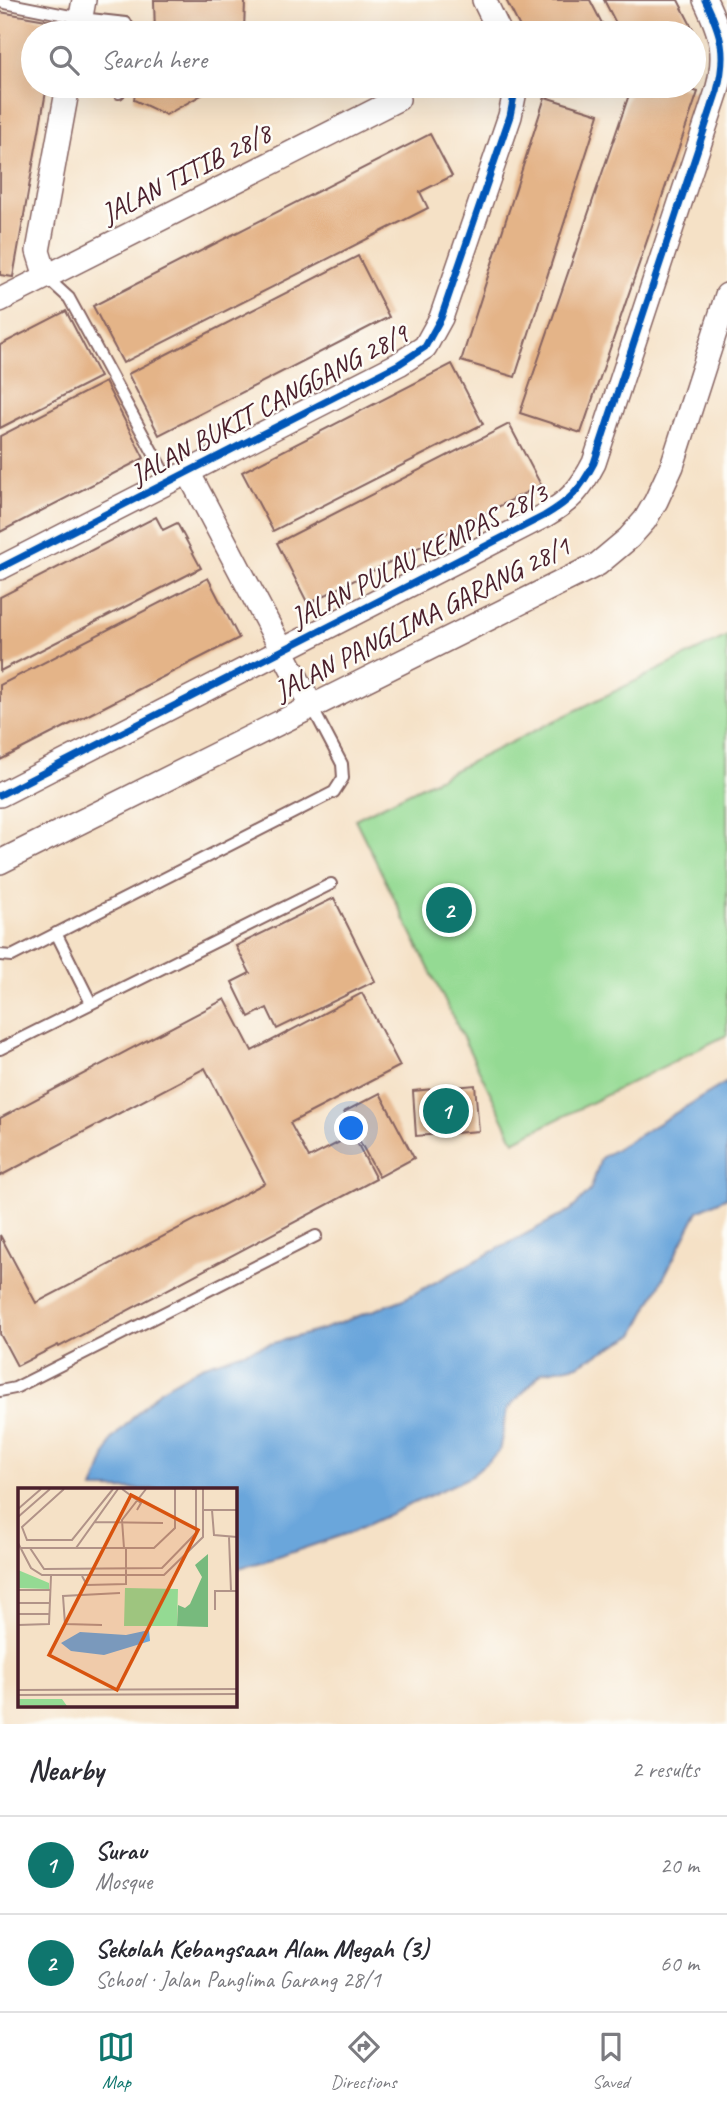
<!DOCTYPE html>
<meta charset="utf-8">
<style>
body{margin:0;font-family:Caveat,sans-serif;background:#f7f7f7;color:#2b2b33}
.you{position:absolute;left:352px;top:1129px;width:24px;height:24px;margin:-18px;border:5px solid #fff;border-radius:50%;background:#1a73e8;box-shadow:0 0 0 10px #1a73e833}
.badge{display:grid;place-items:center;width:46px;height:46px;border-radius:50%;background:#0f766e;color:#fff;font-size:23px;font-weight:700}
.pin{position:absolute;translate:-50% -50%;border:4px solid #fff;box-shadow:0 2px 7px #0006}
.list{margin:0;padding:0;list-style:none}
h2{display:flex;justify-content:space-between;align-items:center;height:91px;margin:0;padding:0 28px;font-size:30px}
h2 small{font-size:23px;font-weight:400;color:#7c7c81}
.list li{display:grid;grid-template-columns:46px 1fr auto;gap:21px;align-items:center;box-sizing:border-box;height:98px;padding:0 28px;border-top:2px solid #e1e1e2}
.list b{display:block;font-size:26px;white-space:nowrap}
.list p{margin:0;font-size:23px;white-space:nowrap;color:#7c7c81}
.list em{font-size:23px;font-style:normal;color:#7c7c81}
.icon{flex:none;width:38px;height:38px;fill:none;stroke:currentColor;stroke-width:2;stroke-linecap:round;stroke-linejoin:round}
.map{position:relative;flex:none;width:727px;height:1724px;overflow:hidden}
.search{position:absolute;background:#fff;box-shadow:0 7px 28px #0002;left:21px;right:21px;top:21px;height:77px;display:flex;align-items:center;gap:18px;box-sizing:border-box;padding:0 24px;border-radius:38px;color:#7c7c81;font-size:26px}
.sheet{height:287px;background:#fff}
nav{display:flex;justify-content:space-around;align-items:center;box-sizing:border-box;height:98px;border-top:2px solid #e1e1e2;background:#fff;font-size:19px;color:#7c7c81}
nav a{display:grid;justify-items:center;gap:4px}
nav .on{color:#0f766e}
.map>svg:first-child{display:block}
</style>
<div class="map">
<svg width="727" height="1724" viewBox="0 0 727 1724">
<rect width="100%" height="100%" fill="#fdfcf7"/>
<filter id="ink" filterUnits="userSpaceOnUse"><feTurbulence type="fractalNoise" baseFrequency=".0143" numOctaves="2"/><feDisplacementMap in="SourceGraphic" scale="14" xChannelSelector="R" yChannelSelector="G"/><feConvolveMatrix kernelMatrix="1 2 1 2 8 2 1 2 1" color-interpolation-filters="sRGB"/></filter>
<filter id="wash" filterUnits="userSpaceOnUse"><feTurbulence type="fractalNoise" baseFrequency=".00686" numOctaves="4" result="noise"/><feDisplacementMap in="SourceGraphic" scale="28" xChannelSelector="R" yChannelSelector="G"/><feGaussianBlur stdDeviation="1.57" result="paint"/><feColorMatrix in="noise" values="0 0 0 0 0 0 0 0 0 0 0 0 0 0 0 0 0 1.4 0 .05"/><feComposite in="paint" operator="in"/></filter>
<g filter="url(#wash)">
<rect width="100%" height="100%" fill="#f5e1c6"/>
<polygon fill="#94da93" stroke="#6f7c5f" stroke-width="2" points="727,636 727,1035 514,1141 355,819"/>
<polygon fill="#6aa6db" stroke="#5a6283" stroke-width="2" points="727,1082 727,1197 698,1211 634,1335 578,1365 542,1372 507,1410 499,1452 468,1478 349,1533 272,1559 235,1569 234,1490 93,1489 112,1439 160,1390 202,1366 262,1346 321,1330 404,1299 571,1210 590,1191 601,1158"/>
<g id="blocks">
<g fill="#e4b488">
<polygon points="154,0 245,0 244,32 155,33"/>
<polygon points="506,0 590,0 607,33 523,33"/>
<polygon points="604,0 678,0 695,33 621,33"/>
<polygon points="0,12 58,22 56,33 33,33 33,86 47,86 13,277 0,275"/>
<polygon points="136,86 205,86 203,94 166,115 134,100"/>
<polygon points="632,86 678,86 698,92 581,433 520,413"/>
<polygon points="545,97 599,114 515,377 461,361"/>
<polygon points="430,134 452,176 420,192 428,208 123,363 93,306"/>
<polygon points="358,256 389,317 159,435 128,374"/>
<polygon points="66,311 100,377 0,428 0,345"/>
<polygon points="452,364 483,424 273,531 242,472"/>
<polygon points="105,382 144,458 0,532 0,436"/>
<polygon points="509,424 541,485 308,604 277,543"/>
<polygon points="156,517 163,530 177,523 201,568 0,671 0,597"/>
<polygon points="208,578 239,638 0,760 0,685"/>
<polygon points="334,898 375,981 277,1029 267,1008 249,1017 232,982 250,973 236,946"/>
<polygon points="362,993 400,1066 290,1123 309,1158 353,1135 376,1179 59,1347 58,1345 17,1366 0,1334 0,1235 36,1303 265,1183 205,1068 0,1176 0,1118 225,999 252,1051"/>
<polygon points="475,1085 479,1131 416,1136 413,1091"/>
<polygon points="380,1093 414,1158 379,1177 344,1112"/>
</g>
</g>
</g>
<g filter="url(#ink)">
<use href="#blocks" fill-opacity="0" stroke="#866361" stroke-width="2"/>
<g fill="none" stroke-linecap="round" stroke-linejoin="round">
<g stroke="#866361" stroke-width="14">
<g id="lane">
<polyline points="0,2 81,18 126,23 131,33"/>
<polyline points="119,93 121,86"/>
<polyline points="46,277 69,298 169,482"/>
<polyline points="56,933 91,1003"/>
<polyline points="0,955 12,956 334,792 343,778 342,764 312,707"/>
<polyline points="0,1049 331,884"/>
<polyline points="0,1391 15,1388 316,1236"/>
</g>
</g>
<g stroke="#866361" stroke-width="26">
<g id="street">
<polyline points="484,0 500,33"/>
<polyline points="78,33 84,0"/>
<polyline points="46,277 38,251 68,86"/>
<polyline points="0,300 398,99"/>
<polyline points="188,472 312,707"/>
<polyline points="0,568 399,364 425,347 441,318 510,116 516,86"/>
<path d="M 0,795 L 544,516 C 570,501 580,490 594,463 L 717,91 C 727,54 722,35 705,0"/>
<polyline points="0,862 598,564 629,538 645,520 656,501 672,466 727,295"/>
</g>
</g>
<use href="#lane" stroke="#fff" stroke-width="10"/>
<use href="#street" stroke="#fff" stroke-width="23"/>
<g stroke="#fdfcf7" stroke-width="11">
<g id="cycleway">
<polyline points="0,568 399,364 425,347 441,318 510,116 516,86"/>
<path d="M 0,795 L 544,516 C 570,501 580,490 594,463 L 717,91 C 727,54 722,35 705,0"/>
</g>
</g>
<use href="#cycleway" stroke="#0057b8" stroke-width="7"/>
</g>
</g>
<g text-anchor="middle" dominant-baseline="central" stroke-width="5" stroke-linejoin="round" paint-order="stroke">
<g font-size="28" fill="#4a1f2b" stroke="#fdfcf7">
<text transform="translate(186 173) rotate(-27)">JALAN TITIB 28/8</text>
<text transform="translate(269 404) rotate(-28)">JALAN BUKIT CANGGANG 28/9</text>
<text transform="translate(419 555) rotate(-27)">JALAN PULAU KEMPAS 28/3</text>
<text transform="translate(422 618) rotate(-27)">JALAN PANGLIMA GARANG 28/1</text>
</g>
</g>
<g transform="translate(18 1488)">
<rect width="219" height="219" fill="#f5e1c6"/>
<path d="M 0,82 L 31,95 L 31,101 L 0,100 ZM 107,100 L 160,101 L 159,138 L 106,138 ZM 0,211 L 44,211 L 49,218 L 0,217 Z" fill="#94da93"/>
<path d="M 190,66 L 190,139 L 159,138 L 160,117 L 167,120 L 172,116 L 184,89 L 177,77 Z" fill="#77ba7d"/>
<path d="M 131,142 L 132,153 L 86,167 L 53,163 L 43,155 L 62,144 L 108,147 Z" fill="#6aa6db"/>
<path fill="none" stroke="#b19388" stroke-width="2" d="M 46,1 L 4,39 L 9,52 L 54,52 L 95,1M 104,1 L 123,15 L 119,22M 0,21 L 23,1M 186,22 L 219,22M 194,22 L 196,47 L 219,49M 0,29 L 32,1M 76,34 L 145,35M 211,49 L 213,103M 0,55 L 13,80 L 24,87 L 146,87 L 185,49 L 185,1M 3,60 L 136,60 L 157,40 L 157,1M 12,60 L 26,81 L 144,80 L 178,45 L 178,1 L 174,1M 58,60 L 100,1M 106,60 L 104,32 L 128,1M 64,88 L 69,97 L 108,96 L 108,60M 0,102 L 33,102M 0,115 L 32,115M 197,122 L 197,103 L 219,103M 0,126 L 32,126M 0,137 L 31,136 L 33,88M 84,137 L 47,136 L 45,108 L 102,105M 0,202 L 219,201M 0,207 L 219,206"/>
<path fill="#d8530f" fill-opacity="0.15" stroke="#d8530f" stroke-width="3.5" d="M 113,7 L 180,42 L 99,202 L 31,167 Z"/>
<rect width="219" height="219" fill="none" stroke="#4a1f2b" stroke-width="3.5"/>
</g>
</svg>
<div class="you"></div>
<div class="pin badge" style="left:446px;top:1111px">1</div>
<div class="pin badge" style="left:449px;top:910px">2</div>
<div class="search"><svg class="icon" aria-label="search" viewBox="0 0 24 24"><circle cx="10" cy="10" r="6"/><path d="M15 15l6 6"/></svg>Search here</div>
</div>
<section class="sheet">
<h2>Nearby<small>2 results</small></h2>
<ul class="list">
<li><span class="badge">1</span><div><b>Surau</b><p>Mosque</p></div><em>20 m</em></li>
<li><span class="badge">2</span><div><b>Sekolah Kebangsaan Alam Megah (3)</b><p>School · Jalan Panglima Garang 28/1</p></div><em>60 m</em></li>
</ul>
</section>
<nav>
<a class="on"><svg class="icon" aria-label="map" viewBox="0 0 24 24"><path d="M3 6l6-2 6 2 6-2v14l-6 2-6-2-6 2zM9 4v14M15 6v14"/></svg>Map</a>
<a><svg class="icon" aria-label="directions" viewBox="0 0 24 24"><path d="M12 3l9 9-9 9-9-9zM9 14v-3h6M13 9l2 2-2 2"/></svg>Directions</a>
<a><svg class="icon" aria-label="saved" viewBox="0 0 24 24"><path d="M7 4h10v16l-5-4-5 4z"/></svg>Saved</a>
</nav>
